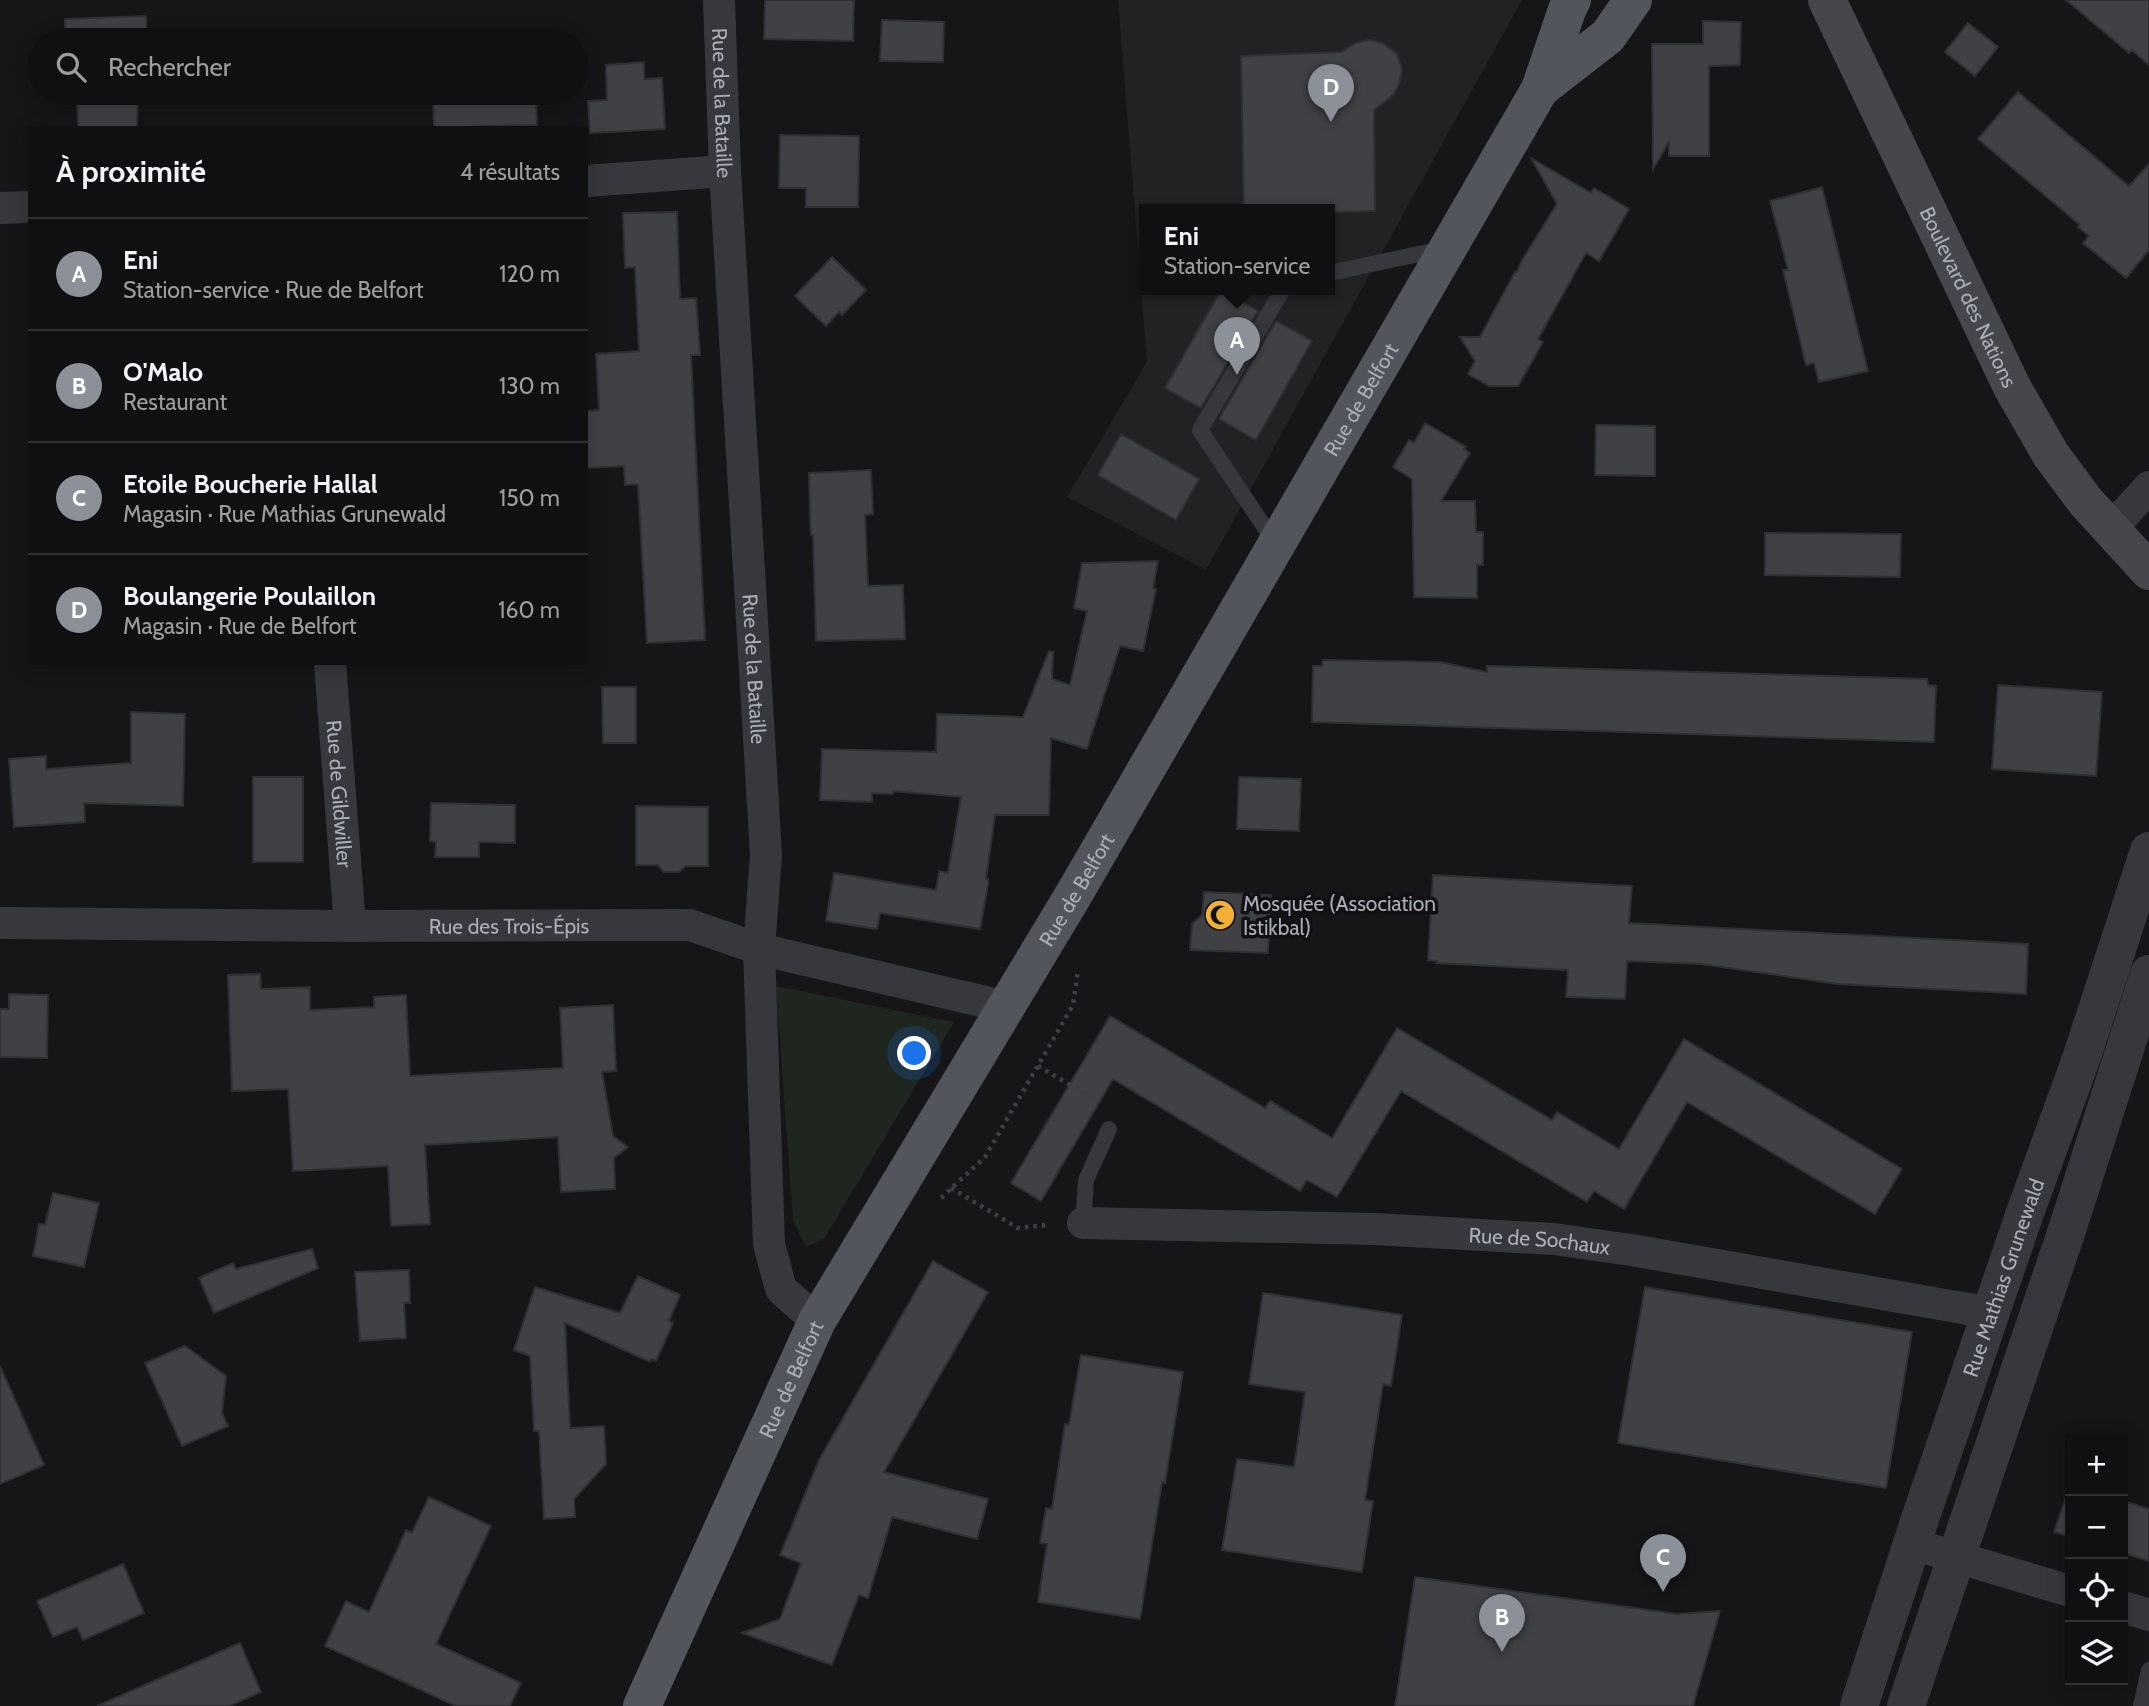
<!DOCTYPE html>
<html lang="fr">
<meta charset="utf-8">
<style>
body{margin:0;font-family:Cabin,sans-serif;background:#19191b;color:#f1f3f6}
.controls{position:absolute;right:21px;bottom:21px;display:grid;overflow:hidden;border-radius:0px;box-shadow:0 4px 18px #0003}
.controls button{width:63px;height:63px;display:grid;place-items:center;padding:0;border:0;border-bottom:2px solid #303032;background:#101012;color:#f1f3f6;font:35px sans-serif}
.you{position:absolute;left:915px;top:1054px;width:24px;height:24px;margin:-18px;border:5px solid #fff;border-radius:50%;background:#1a73e8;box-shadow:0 0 0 10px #1a73e833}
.badge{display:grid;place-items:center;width:46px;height:46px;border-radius:50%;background:#8c9099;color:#fff;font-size:23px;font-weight:700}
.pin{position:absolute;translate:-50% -58px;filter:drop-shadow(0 2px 4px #0008)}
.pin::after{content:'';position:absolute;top:37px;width:24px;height:21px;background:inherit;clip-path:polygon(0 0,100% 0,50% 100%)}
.popup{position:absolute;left:1139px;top:204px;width:196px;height:91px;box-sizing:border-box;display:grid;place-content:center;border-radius:0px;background:#101012;filter:drop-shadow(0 2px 5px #0005);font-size:23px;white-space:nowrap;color:#9c9d9f}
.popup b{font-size:26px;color:#f1f3f6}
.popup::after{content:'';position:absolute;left:50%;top:100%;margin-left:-14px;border:14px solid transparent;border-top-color:#101012}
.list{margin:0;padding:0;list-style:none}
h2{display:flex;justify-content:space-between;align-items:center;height:91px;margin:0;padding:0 28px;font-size:30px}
h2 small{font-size:23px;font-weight:400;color:#9c9d9f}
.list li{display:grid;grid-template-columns:46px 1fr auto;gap:21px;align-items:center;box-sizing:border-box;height:112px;padding:0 28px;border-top:2px solid #303032}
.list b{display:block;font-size:26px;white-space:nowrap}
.list p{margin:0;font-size:23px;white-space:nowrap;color:#9c9d9f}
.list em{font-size:23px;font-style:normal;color:#9c9d9f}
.icon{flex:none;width:38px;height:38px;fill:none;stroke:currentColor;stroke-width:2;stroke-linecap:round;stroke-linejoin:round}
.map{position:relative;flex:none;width:2149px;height:1706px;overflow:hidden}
.search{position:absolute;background:#101012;box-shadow:0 4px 18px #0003;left:28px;top:28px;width:560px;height:77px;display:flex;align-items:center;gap:18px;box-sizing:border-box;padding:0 24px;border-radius:38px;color:#9c9d9f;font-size:26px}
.panel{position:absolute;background:#101012;box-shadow:0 4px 18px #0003;left:28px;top:126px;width:560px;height:539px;border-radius:0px}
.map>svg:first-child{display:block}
</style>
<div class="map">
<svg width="2149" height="1706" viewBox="0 0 2149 1706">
<rect width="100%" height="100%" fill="#161618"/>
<path fill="#222225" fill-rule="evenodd" d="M 1118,0 L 1522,0 L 1206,570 L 1067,497 L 1147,362 ZM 1144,209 L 1330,209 L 1330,289 L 1144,289 Z"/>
<polygon fill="#1e261f" points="776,986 954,1022 824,1239 806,1247 793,1220"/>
<g fill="#404145" stroke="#303034" stroke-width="2">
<polygon points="765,0 854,0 853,41 764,39"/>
<polygon points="2066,0 2149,0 2149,65 2132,50 2129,53"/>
<polygon points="146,16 147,40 65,40 65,19"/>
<polygon points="882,20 944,22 943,62 880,61"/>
<polygon points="1703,21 1741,22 1740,65 1709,66 1709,156 1669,156 1669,142 1653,169 1652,44 1703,44"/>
<polygon points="1968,23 1998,47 1975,76 1945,52"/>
<polygon points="488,30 488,40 431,40 430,33"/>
<polygon points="1369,40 1382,43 1392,50 1397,54 1402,68 1400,82 1397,88 1393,95 1374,110 1375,211 1330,212 1330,209 1244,209 1241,56 1341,52 1356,43"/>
<polygon points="644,62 644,79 662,78 665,129 590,133 588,101 607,100 606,65"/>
<polygon points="2018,92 2129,186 2149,164 2149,250 2126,278 2083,243 2089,236 2078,227 2080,225 1978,139"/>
<polygon points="67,93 149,93 149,95 138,95 137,128 78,128 77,97 67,98"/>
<polygon points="433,93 536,93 537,125 434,128"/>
<polygon points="780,135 859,136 858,207 806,207 806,188 779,188"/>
<polygon points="1531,158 1591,193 1594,188 1629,209 1599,261 1586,253 1538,339 1543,342 1518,386 1489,386 1468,374 1475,361 1460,337 1480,337 1515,272 1517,272 1522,260 1557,204"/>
<polygon points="1822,187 1868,371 1819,382 1814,363 1806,365 1783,270 1788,270 1770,201"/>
<polygon points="677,212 680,299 696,298 700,355 691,355 705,640 647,643 638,484 625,485 624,466 586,468 586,411 599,410 596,354 639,351 635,267 625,268 623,213"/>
<polygon points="832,257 866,290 842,315 839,312 826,326 795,296"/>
<polygon points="1221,290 1258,311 1201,408 1165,388"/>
<polygon points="1276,321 1312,341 1256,440 1219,419"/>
<polygon points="1425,423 1466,447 1464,449 1470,453 1441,501 1475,501 1476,532 1483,532 1483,565 1477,565 1477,598 1414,597 1412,479 1393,467 1409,440 1414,443"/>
<polygon points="1596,425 1655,426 1655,476 1595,475"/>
<polygon points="1121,434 1199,479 1176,520 1098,475"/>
<polygon points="871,470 873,514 865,515 868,586 903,585 905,639 816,641 813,535 811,535 810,516 809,473"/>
<polygon points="1765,533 1901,534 1900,577 1765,575"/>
<polygon points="1158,561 1153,588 1156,589 1143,651 1120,646 1087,749 1051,738 1049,815 995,815 986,879 988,879 988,885 980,929 880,913 877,929 826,921 834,873 936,890 939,871 948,873 961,797 893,791 893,794 872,793 872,802 820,800 822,749 936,752 937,714 1023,717 1049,651 1053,652 1052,679 1070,685 1087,611 1074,608 1082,563"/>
<polygon points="1323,660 1440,662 1487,672 1487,666 1527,667 1927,679 1928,685 1936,686 1934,742 1312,722 1313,666 1322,666"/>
<polygon points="1998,685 2102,692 2096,776 1992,769"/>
<polygon points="602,687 636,687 636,743 603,743"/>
<polygon points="131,712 185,714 183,806 84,803 85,822 14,827 9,759 46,756 46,769 131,763"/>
<rect x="253" y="777" width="50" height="85"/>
<polygon points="1239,777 1301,779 1299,831 1237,829"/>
<polygon points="431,803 515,805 515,843 479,842 479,857 435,857 436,842 430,841"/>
<polygon points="636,806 708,807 708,866 686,866 679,872 664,872 658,865 636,865"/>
<polygon points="1433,875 1632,886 1629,923 2028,944 2026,994 1838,984 1701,964 1627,961 1625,999 1566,997 1568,970 1436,963 1437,961 1428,960"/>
<polygon points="1204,892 1271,895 1268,953 1190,950 1192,924 1202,915"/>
<polygon points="260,974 261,989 310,987 310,1010 374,1007 374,997 406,995 410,1076 563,1068 560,1008 613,1005 616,1071 602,1072 613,1136 628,1147 614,1158 615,1189 561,1192 558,1137 425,1145 430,1224 391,1226 388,1166 293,1171 288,1089 232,1091 228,975"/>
<polygon points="9,994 48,995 47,1058 0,1057 0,1009 9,1009"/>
<polygon points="1110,1016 1265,1108 1270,1101 1332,1138 1397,1028 1552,1120 1557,1112 1619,1149 1684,1039 1902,1169 1875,1214 1687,1102 1624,1209 1594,1191 1587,1202 1401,1091 1337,1197 1307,1180 1300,1191 1113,1079 1041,1201 1011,1183"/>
<polygon points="53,1193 99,1203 84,1267 33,1256 39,1224 45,1225"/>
<polygon points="312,1249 318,1268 214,1313 199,1278 233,1263 236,1269"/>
<polygon points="933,1261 988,1292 884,1472 988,1499 977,1539 892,1517 868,1598 859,1595 832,1665 742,1633 780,1619 801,1563 780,1555 819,1460"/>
<polygon points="409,1270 410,1303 404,1303 406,1338 360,1341 355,1272"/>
<polygon points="638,1276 680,1295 669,1321 673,1323 656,1361 651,1359 650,1362 565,1323 570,1428 604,1426 606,1464 574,1499 575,1517 544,1519 539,1431 534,1431 530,1356 514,1350 535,1287 620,1313"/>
<polygon points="1645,1287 1912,1332 1886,1488 1618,1443"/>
<polygon points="1263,1293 1402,1315 1391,1386 1383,1384 1365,1500 1373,1501 1362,1572 1222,1550 1237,1459 1294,1467 1305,1392 1249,1384"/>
<polygon points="185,1346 226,1376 222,1413 228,1426 182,1446 145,1363"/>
<polygon points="1081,1355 1183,1372 1165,1483 1162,1482 1140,1619 1038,1602 1047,1544 1040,1543 1046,1508 1052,1509 1065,1424 1069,1425"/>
<polygon points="0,1366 44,1465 0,1484"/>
<polygon points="2070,1485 2070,1537 2054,1532"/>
<polygon points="429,1497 491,1526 436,1644 521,1683 510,1706 456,1706 325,1646 346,1601 369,1612 406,1530 412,1533"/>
<polygon points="2123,1501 2149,1509 2149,1561 2123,1553"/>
<polygon points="123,1564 144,1613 83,1640 77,1627 53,1637 37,1601"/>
<polygon points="1415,1577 1677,1614 1720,1611 1693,1706 1395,1706"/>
<polygon points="240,1643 261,1692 229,1706 97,1706"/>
</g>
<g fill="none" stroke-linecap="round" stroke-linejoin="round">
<g stroke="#3d3f44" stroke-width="4.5" stroke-dasharray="3.5 5" stroke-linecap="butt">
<polyline points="1038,1066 1097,1101"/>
<polyline points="951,1188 1018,1228 1047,1225"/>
<polyline points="941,1198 985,1157 1073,1005 1078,970"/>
</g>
<g stroke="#37383d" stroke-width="16">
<polyline points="1330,273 1442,249"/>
<polyline points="1275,543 1200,430 1283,289"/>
<polyline points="1083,1223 1086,1180 1109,1129"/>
<polyline points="2141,1706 2149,1670"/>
</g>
<g stroke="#37383d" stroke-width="32">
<path id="s1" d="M 719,0 L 725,171 L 766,854 L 759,949 L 769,1244 L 781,1289 L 817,1321"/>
<polyline points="586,181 725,171"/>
<polyline points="0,208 30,207"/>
<polyline points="2110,530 2149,487"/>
<path id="s2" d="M 330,663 L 350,926"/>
<path id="s3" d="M 0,923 L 350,926 L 690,925 L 759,949 L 1007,1007"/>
<path id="s4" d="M 1083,1223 L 1375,1229 L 1554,1239 L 1631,1250 L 1991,1313"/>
<polyline points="1912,1544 2070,1591"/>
<polyline points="2123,1607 2149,1615"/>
</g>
<g stroke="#37383d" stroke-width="38">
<path id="s5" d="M 1859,1706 L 1921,1516 L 2026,1210 L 2081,1059 L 2149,851"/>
<polyline points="1906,1706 2068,1227 2149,974"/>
</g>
<path stroke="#45474d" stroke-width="38" id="s6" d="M 1827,0 L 2012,387 L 2051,455 L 2086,502 L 2149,571"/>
<g stroke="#53555c" stroke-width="38">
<polyline points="1540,89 1608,36 1633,0"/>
<path id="s7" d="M 642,1706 L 817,1321 L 1074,894 L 1540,89 L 1567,10 L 1572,0"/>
</g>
</g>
<defs>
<g id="mosque-disc" transform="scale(1.575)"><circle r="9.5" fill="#f2b134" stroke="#111113"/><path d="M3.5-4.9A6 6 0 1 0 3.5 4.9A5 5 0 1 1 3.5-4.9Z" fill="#111"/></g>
</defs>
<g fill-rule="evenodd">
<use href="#mosque-disc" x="1220" y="915"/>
</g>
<g text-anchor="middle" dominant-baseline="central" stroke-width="7" stroke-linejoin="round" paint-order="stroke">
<g font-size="21" fill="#a8adb8" stroke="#111113">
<text stroke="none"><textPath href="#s1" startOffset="103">Rue de la Bataille</textPath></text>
<text stroke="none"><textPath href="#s6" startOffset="329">Boulevard des Nations</textPath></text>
<text stroke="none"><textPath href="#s7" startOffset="1493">Rue de Belfort</textPath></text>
<text stroke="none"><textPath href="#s1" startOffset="670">Rue de la Bataille</textPath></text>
<text stroke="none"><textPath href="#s2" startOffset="131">Rue de Gildwiller</textPath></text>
<text stroke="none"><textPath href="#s7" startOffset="926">Rue de Belfort</textPath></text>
<text stroke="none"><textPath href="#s3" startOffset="509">Rue des Trois-Épis</textPath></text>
<text stroke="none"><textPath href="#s4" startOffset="457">Rue de Sochaux</textPath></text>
<text stroke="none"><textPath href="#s5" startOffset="452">Rue Mathias Grunewald</textPath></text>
<text stroke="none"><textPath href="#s7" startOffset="359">Rue de Belfort</textPath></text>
</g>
<g font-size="21" fill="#a8adb8" stroke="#111113" text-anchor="start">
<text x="1243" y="903">Mosquée (Association<tspan x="1243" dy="24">Istikbal)</tspan></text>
</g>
</g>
</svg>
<div class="controls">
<button>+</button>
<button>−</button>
<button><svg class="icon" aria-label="locate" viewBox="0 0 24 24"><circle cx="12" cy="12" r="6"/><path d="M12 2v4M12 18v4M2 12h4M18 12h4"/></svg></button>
<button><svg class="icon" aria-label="layers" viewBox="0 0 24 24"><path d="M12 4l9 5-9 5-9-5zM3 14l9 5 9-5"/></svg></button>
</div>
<div class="you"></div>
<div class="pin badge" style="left:1237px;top:375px">A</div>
<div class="popup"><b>Eni</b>Station-service</div>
<div class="pin badge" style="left:1502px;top:1652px">B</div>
<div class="pin badge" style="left:1663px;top:1592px">C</div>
<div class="pin badge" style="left:1331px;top:122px">D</div>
<div class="search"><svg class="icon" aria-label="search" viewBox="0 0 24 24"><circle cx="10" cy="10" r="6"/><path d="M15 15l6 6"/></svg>Rechercher</div>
<section class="panel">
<h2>À proximité<small>4 résultats</small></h2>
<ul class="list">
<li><span class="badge">A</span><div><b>Eni</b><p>Station-service · Rue de Belfort</p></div><em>120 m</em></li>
<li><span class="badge">B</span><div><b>O'Malo</b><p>Restaurant</p></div><em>130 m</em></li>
<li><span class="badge">C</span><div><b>Etoile Boucherie Hallal</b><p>Magasin · Rue Mathias Grunewald</p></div><em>150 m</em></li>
<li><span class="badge">D</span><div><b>Boulangerie Poulaillon</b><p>Magasin · Rue de Belfort</p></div><em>160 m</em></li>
</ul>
</section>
</div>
